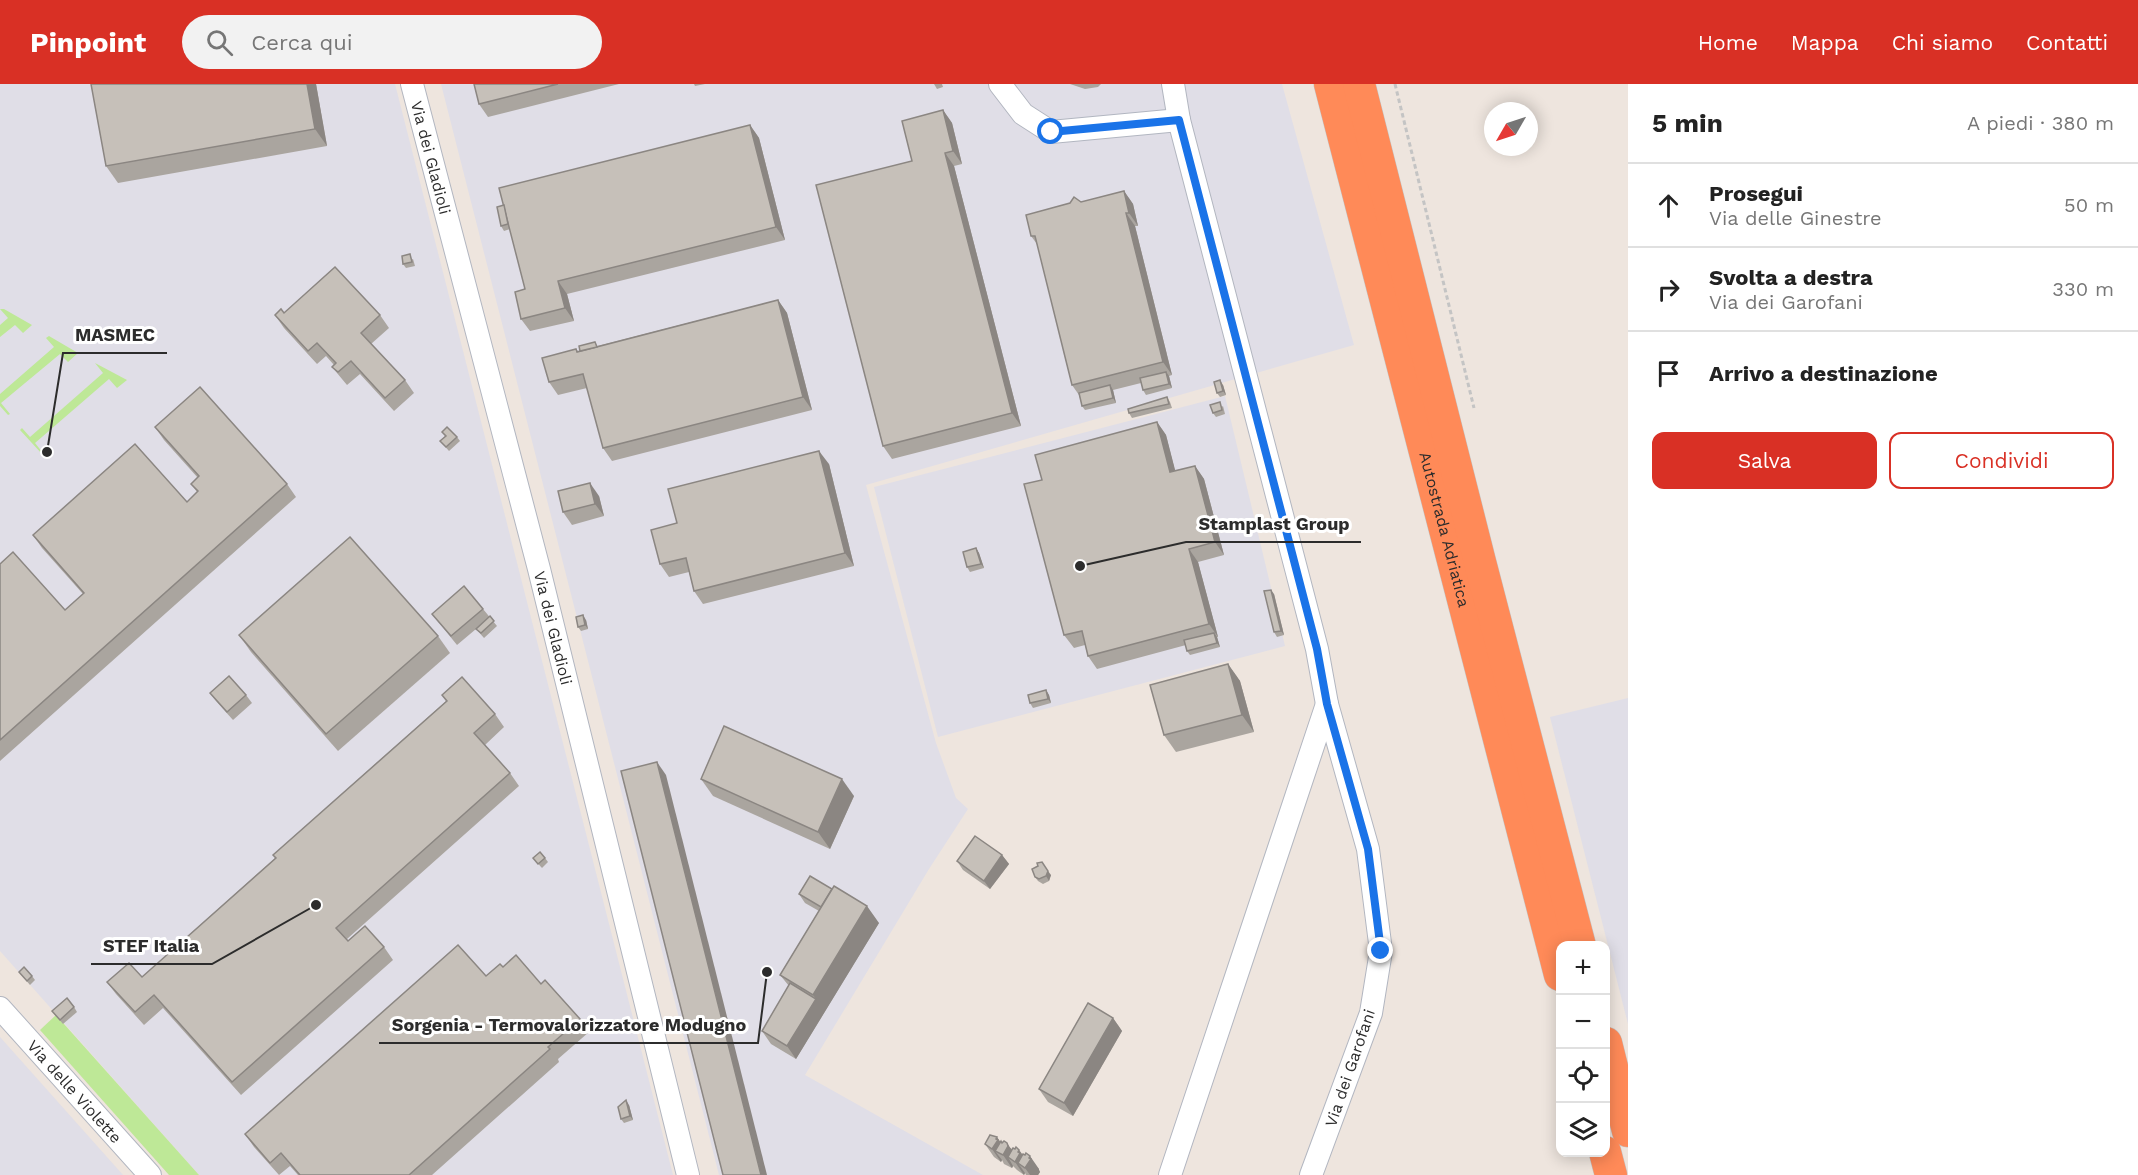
<!DOCTYPE html>
<html lang="it">
<meta charset="utf-8">
<style>
body{margin:0;font-family:"Work Sans",sans-serif;background:#f2f2f2;color:#222}
.controls{position:absolute;right:18px;bottom:18px;display:grid;overflow:hidden;border-radius:12px;box-shadow:0 3px 15px #0003}
.controls button{width:54px;height:54px;display:grid;place-items:center;padding:0;border:0;border-bottom:2px solid #e0e0e0;background:#fff;color:#222;font:30px sans-serif}
.compass{position:absolute;left:1484px;top:18px;width:54px;height:54px;border-radius:50%;background:#fff;box-shadow:0 3px 15px #0003;rotate:231deg}
.stop{position:absolute;width:18px;height:18px;margin:-14px;border:4px solid #1a73e8;border-radius:50%;background:#fff}
.stop.end{background:#1a73e8;border-color:#fff;box-shadow:0 2px 6px #0008}
.list{margin:0;padding:0;list-style:none}
h2{display:flex;justify-content:space-between;align-items:center;height:78px;margin:0;padding:0 24px;font-size:26px}
h2 small{font-size:20px;font-weight:400;color:#767676}
.list li{display:grid;grid-template-columns:39px 1fr auto;gap:18px;align-items:center;box-sizing:border-box;height:84px;padding:0 24px;border-top:2px solid #e0e0e0}
.list b{display:block;font-size:22px;white-space:nowrap}
.list p{margin:0;font-size:20px;white-space:nowrap;color:#767676}
.list em{font-size:20px;font-style:normal;color:#767676}
.actions{display:flex;gap:12px;padding:18px 24px}
.actions a{flex:1;padding:14px 0;border:2px solid #d93025;border-radius:12px;text-align:center;font-size:21px;color:#d93025}
.actions .main{background:#d93025;color:#fff}
.icon{flex:none;width:33px;height:33px;fill:none;stroke:currentColor;stroke-width:2;stroke-linecap:round;stroke-linejoin:round}
.map{position:relative;flex:none;width:1628px;height:1091px;overflow:hidden}
header{display:flex;align-items:center;gap:36px;box-sizing:border-box;height:84px;padding:0 30px;background:#d93025;color:#fff}
header strong{font-size:28px}
nav{display:flex;gap:33px;margin-inline-start:auto;font-size:21px}
.search{width:420px;height:54px;background:#f2f2f2;display:flex;align-items:center;gap:15px;box-sizing:border-box;padding:0 21px;border-radius:33px;color:#767676;font-size:22px}
main{display:flex}
aside{flex:1;background:#fff}
.map>svg:first-child{display:block}
</style>
<header>
<strong>Pinpoint</strong>
<div class="search"><svg class="icon" aria-label="search" viewBox="0 0 24 24"><circle cx="10" cy="10" r="6"/><path d="M15 15l6 6"/></svg>Cerca qui</div>
<nav><a>Home</a><a>Mappa</a><a>Chi siamo</a><a>Contatti</a></nav>
</header>
<main>
<div class="map">
<svg width="1628" height="1091" viewBox="0 0 1628 1091">
<rect width="100%" height="100%" fill="#eee5de"/>
<g fill="#e0dee7">
<polygon points="0,0 395,0 673,1091 199,1091 0,867"/>
<polygon points="441,0 1282,0 1354,261 866,401 936,659 956,714 968,725 929,785 805,991 983,1091 719,1091"/>
<polygon points="1225,312 1285,562 938,653 874,403"/>
<polygon points="1628,614 1628,940 1550,633"/>
<polygon points="0,953 123,1091 0,1091"/>
</g>
<g fill="#bee897">
<polygon points="0,225 4,225 32,241 23,249 15,241 0,253 0,241 8,234"/>
<polygon points="49,252 78,269 68,278 60,270 1,319 10,330 8,331 0,322 0,310 54,263 46,254"/>
<polygon points="95,279 127,296 117,304 109,295 35,359 43,369 42,370 20,346 22,344 30,353 103,289"/>
<polygon points="56,931 199,1091 169,1091 40,946"/>
</g>
<g fill="none" stroke-linecap="round" stroke-linejoin="round">
<g stroke="#b2b6c0" stroke-width="24">
<g id="minor">
<path id="s1" d="M 412,0 L 539,485 L 688,1091"/>
<polyline points="1000,0 1023,30 1051,48 1179,36"/>
<polyline points="1173,0 1179,36 1317,565 1327,620 1368,765 1381,867 1371,929 1311,1091"/>
<path id="s2" d="M 0,924 L 150,1091"/>
<polyline points="1170,1091 1327,620"/>
</g>
</g>
<g stroke="#c4c4c4" stroke-width="33">
<g id="highway">
<path id="s3" d="M 1330,0 L 1560,891"/>
<polyline points="1359,0 1480,478 1580,862"/>
<polyline points="1606,959 1628,1047"/>
<polyline points="1605,1068 1611,1091"/>
</g>
</g>
<polyline stroke="#c4c4c4" stroke-width="3" stroke-dasharray="4.5 3" stroke-linecap="butt" points="1395,0 1474,324"/>
<use href="#minor" stroke="#fff" stroke-width="22"/>
<use href="#highway" stroke="#ff8a58" stroke-width="32"/>
</g>
<g fill="#aaa59f">
<polygon points="91,0 316,0 327,62 118,99 106,82"/>
<polygon points="474,0 619,0 488,33 479,20"/>
<polygon points="694,0 705,0 695,2"/>
<polygon points="934,0 942,0 943,3 937,5"/>
<polygon points="1070,0 1101,0 1098,3 1085,5"/>
<polygon points="943,26 952,39 962,80 954,82 1021,342 892,375 883,362"/>
<polygon points="750,41 759,54 785,156 567,210 574,237 530,247 521,235 525,205 510,145 504,147 501,142 504,121"/>
<polygon points="1124,107 1133,120 1138,142 1135,142 1172,291 1169,292 1172,304 1146,311 1143,306 1141,299 1113,306 1116,319 1085,326 1082,322 1079,311 1072,301 1037,160 1031,152 1070,119 1081,118"/>
<polygon points="413,175 415,182 406,184 403,180"/>
<polygon points="778,216 787,229 812,326 612,377 603,364 587,304 558,311 549,298 576,265 578,267"/>
<polygon points="284,229 380,231 389,244 371,260 405,296 414,309 394,327 360,290 347,301 332,283 334,281 326,272 317,280 284,244 275,231"/>
<polygon points="1223,301 1226,311 1220,313 1217,309"/>
<polygon points="1167,313 1170,318 1172,324 1132,334 1129,329"/>
<polygon points="1223,322 1225,330 1216,333 1213,329"/>
<polygon points="1157,338 1166,351 1175,387 1195,382 1204,395 1224,471 1198,478 1218,553 1217,553 1220,563 1190,571 1187,567 1186,561 1097,585 1088,572 1085,561 1074,564 1064,551 1042,396"/>
<polygon points="155,343 287,400 296,413 0,677 0,480 65,526 83,510 42,464 33,451 187,418 197,408 191,400 198,394 164,356"/>
<polygon points="442,348 457,353 460,357 449,367 440,357 445,352"/>
<polygon points="829,380 854,482 703,520 694,507 689,488 669,493 660,480 677,439"/>
<polygon points="599,412 604,432 572,441 563,428"/>
<polygon points="976,464 979,469 984,484 970,488 967,483"/>
<polygon points="1274,510 1284,551 1277,553 1274,548"/>
<polygon points="483,525 497,542 484,554 476,545 457,561 432,530"/>
<polygon points="586,536 588,545 581,547 578,543"/>
<polygon points="239,551 438,552 450,569 338,667 251,568"/>
<polygon points="1228,580 1240,597 1254,648 1176,668 1164,651"/>
<polygon points="1046,606 1049,611 1051,619 1033,624 1030,619"/>
<polygon points="210,609 246,611 252,619 233,636 216,617"/>
<polygon points="442,611 495,630 504,643 485,661 510,689 519,702 347,855 348,857 384,863 393,876 241,1011 163,924 144,941 116,910 107,898 142,893 275,774 273,771 446,617"/>
<polygon points="701,695 854,712 830,765 713,712"/>
<polygon points="1002,771 1009,780 990,805 963,786 957,777"/>
<polygon points="533,774 545,774 548,778 542,784"/>
<polygon points="1051,791 1049,797 1043,800 1038,797 1035,793"/>
<polygon points="799,810 879,839 796,975 771,960 762,947 789,902 780,891 819,827 805,819"/>
<polygon points="503,883 541,900 580,935 589,948 558,975 559,978 432,1091 298,1091 290,1082 279,1091 254,1063 245,1050 486,892"/>
<polygon points="19,888 32,892 35,896 30,901"/>
<polygon points="74,923 77,928 63,940 52,927"/>
<polygon points="1113,934 1122,947 1073,1032 1048,1018 1039,1005"/>
<polygon points="629,1021 633,1036 624,1039 621,1035"/>
<polygon points="1000,1058 1012,1065 1019,1066 1023,1071 1039,1085 1039,1086 1040,1088 1038,1091 1026,1091 1025,1089 1024,1091 1017,1086 1013,1082 1012,1084 1004,1080 1002,1076 1001,1078 994,1073 985,1060"/>
</g>
<g fill="#8b8682">
<polygon points="307,0 316,0 327,62 315,45"/>
<polygon points="943,26 952,39 962,80 953,67"/>
<polygon points="750,41 759,54 785,156 776,143"/>
<polygon points="945,69 954,82 1021,342 1012,329"/>
<polygon points="1124,107 1133,120 1138,142 1129,129"/>
<polygon points="1126,129 1135,142 1172,291 1163,278"/>
<polygon points="558,197 567,210 574,237 565,224"/>
<polygon points="778,216 787,229 812,326 803,313"/>
<polygon points="1166,288 1169,292 1172,304 1169,300"/>
<polygon points="1220,296 1223,301 1226,311 1223,307"/>
<polygon points="1110,301 1113,306 1116,319 1113,314"/>
<polygon points="1157,338 1166,351 1179,401 1170,388"/>
<polygon points="819,367 829,380 854,482 845,469"/>
<polygon points="1195,382 1204,395 1224,471 1215,458"/>
<polygon points="590,399 599,412 604,432 595,420"/>
<polygon points="976,464 979,469 984,484 981,480"/>
<polygon points="1189,465 1198,478 1218,553 1209,540"/>
<polygon points="1271,506 1274,510 1284,551 1281,547"/>
<polygon points="583,531 586,536 588,545 585,541"/>
<polygon points="1214,549 1217,553 1220,563 1217,559"/>
<polygon points="1228,580 1240,597 1254,648 1242,631"/>
<polygon points="1046,606 1049,611 1051,619 1048,615"/>
<polygon points="657,678 666,691 767,1091 761,1091"/>
<polygon points="842,695 854,712 830,765 818,748"/>
<polygon points="1002,771 1009,780 990,805 984,797"/>
<polygon points="1048,787 1051,791 1049,797 1046,792"/>
<polygon points="867,822 879,839 796,975 787,962 816,915 813,911"/>
<polygon points="1113,934 1122,947 1073,1032 1064,1019"/>
<polygon points="626,1016 629,1021 633,1036 630,1032"/>
<polygon points="997,1053 1006,1066 1007,1059 1016,1072 1019,1066 1028,1079 1030,1072 1039,1085 1039,1086 1040,1088 1038,1091 1030,1091 1025,1084 1018,1079 1025,1089 1024,1091 1015,1078 1008,1073 1013,1082 1012,1084 1003,1071 995,1067 1002,1076 1001,1078 992,1065"/>
</g>
<g fill="#c6c0b9" stroke="#8b8682" stroke-width="1.5">
<polygon points="91,0 307,0 315,45 106,82"/>
<polygon points="474,0 558,0 479,20"/>
<polygon points="943,26 953,67 945,69 1012,329 883,362 816,101 912,77 902,37"/>
<polygon points="750,41 776,143 558,197 565,224 521,235 515,208 525,205 499,104"/>
<polygon points="1124,107 1129,129 1126,129 1163,278 1072,301 1035,152 1031,152 1026,131 1070,119 1074,113 1081,118"/>
<polygon points="504,121 508,140 501,142 497,123"/>
<polygon points="410,170 412,178 403,180 402,172"/>
<polygon points="335,183 380,231 361,249 405,296 385,314 351,277 338,288 332,283 336,279 317,259 308,267 275,231 281,225 284,229"/>
<polygon points="778,216 803,313 603,364 583,290 549,298 542,274 576,265 577,268"/>
<polygon points="595,258 597,263 580,267 579,262"/>
<polygon points="1166,288 1169,300 1143,306 1140,294"/>
<polygon points="1220,296 1223,307 1217,309 1214,298"/>
<polygon points="1110,301 1113,314 1082,322 1079,309"/>
<polygon points="200,303 287,400 0,656 0,480 13,468 65,526 84,509 33,451 135,360 187,418 198,407 191,400 199,392 155,343"/>
<polygon points="1167,313 1169,320 1129,329 1128,325"/>
<polygon points="1220,318 1222,326 1213,329 1210,321"/>
<polygon points="1157,338 1170,388 1195,382 1215,458 1189,465 1209,540 1088,572 1082,547 1064,551 1024,400 1042,396 1035,371"/>
<polygon points="447,343 457,353 446,363 440,357 446,352 442,348"/>
<polygon points="819,367 845,469 694,507 686,474 660,480 651,446 677,439 668,405"/>
<polygon points="590,399 595,420 563,428 558,407"/>
<polygon points="350,453 438,552 326,650 239,551"/>
<polygon points="976,464 981,480 967,483 963,468"/>
<polygon points="464,502 483,525 451,552 432,530"/>
<polygon points="1271,506 1281,547 1274,548 1264,507"/>
<polygon points="583,531 585,541 578,543 576,533"/>
<polygon points="490,532 494,537 481,549 476,545"/>
<polygon points="1214,549 1217,559 1187,567 1184,556"/>
<polygon points="1228,580 1242,631 1164,651 1150,601"/>
<polygon points="229,592 246,611 227,628 210,609"/>
<polygon points="462,593 495,630 474,649 510,689 336,844 348,857 365,842 384,863 232,998 154,911 135,928 107,898 129,879 142,893 276,774 273,771 447,617 442,611"/>
<polygon points="1046,606 1048,615 1030,619 1028,611"/>
<polygon points="724,642 842,695 818,748 701,695"/>
<polygon points="657,678 761,1091 723,1091 621,687"/>
<polygon points="975,752 1002,771 984,797 957,777"/>
<polygon points="540,768 545,774 538,780 533,774"/>
<polygon points="1042,778 1048,787 1046,792 1039,795 1035,793 1032,785 1038,782 1037,779"/>
<polygon points="810,792 832,805 821,823 799,810"/>
<polygon points="834,802 867,822 813,911 780,891"/>
<polygon points="458,861 486,892 500,880 503,883 516,871 541,900 545,896 580,935 548,963 550,965 409,1091 300,1091 281,1069 270,1079 245,1050"/>
<polygon points="24,883 32,892 27,897 19,888"/>
<polygon points="790,899 816,915 787,962 762,947"/>
<polygon points="67,914 74,923 60,936 52,927"/>
<polygon points="1088,919 1113,934 1064,1019 1039,1005"/>
<polygon points="626,1016 630,1032 621,1035 618,1023"/>
<polygon points="990,1051 997,1053 996,1055 998,1056 992,1065 985,1060"/>
<polygon points="1001,1057 1002,1059 1004,1057 1007,1059 1008,1062 1003,1071 995,1067"/>
<polygon points="1016,1063 1019,1066 1018,1068 1020,1069 1015,1078 1008,1073 1013,1064 1015,1065"/>
<polygon points="1026,1069 1030,1072 1029,1074 1031,1075 1025,1084 1018,1079 1023,1070 1025,1071"/>
</g>
<g fill="none" stroke-linecap="round" stroke-linejoin="round">
<polyline stroke="#1a73e8" stroke-width="8" points="1051,48 1179,36 1317,565 1327,620 1368,765 1381,867"/>
</g>
<g text-anchor="middle" dominant-baseline="central" stroke-width="6" stroke-linejoin="round" paint-order="stroke">
<g font-size="16" fill="#2c2c2c" stroke="#fff">
<text stroke="none"><textPath href="#s1" startOffset="76">Via dei Gladioli</textPath></text>
<text stroke="none"><textPath href="#s3" startOffset="460">Autostrada Adriatica</textPath></text>
<text stroke="none"><textPath href="#s1" startOffset="562">Via dei Gladioli</textPath></text>
<text transform="translate(1350 984) rotate(-71)">Via dei Garofani</text>
<text stroke="none"><textPath href="#s2" startOffset="112">Via delle Violette</textPath></text>
</g>
</g>
<path fill="none" stroke="#2c2c2c" stroke-width="2" d="M47 368L63 269H167M1080 482L1186 458H1361M316 821L212 880H91M767 888L758 959H379"/>
<g fill="#2c2c2c" stroke="#fff" stroke-width="2">
<circle cx="47" cy="368" r="6"/>
<circle cx="1080" cy="482" r="6"/>
<circle cx="316" cy="821" r="6"/>
<circle cx="767" cy="888" r="6"/>
</g>
<g font-size="18" text-anchor="middle" font-weight="bold" fill="#2c2c2c" stroke="#fff" stroke-width="6" stroke-linejoin="round" paint-order="stroke">
<text x="115" y="257">MASMEC</text>
<text x="1274" y="446">Stamplast Group</text>
<text x="151" y="868">STEF Italia</text>
<text x="569" y="947">Sorgenia - Termovalorizzatore Modugno</text>
</g>
</svg>
<div class="controls">
<button>+</button>
<button>−</button>
<button><svg class="icon" aria-label="locate" viewBox="0 0 24 24"><circle cx="12" cy="12" r="6"/><path d="M12 2v4M12 18v4M2 12h4M18 12h4"/></svg></button>
<button><svg class="icon" aria-label="layers" viewBox="0 0 24 24"><path d="M12 4l9 5-9 5-9-5zM3 14l9 5 9-5"/></svg></button>
</div>
<svg class="compass" viewBox="-18 -18 36 36"><path d="M0-13l5 13h-10z" fill="#e53935"/><path d="M0 13l5-13h-10z" fill="#767676"/></svg>
<div class="stop" style="left:1051px;top:48px"></div>
<div class="stop end" style="left:1381px;top:867px"></div>
</div>
<aside>
<h2>5 min<small>A piedi · 380 m</small></h2>
<ul class="list">
<li><svg class="icon" aria-label="ahead" viewBox="0 0 24 24"><path d="M12 20V5M6 11l6-6 6 6"/></svg><div><b>Prosegui</b><p>Via delle Ginestre</p></div><em>50 m</em></li>
<li><svg class="icon" aria-label="right" viewBox="0 0 24 24"><path d="M7 20v-9h11M14 6l5 5-5 5"/></svg><div><b>Svolta a destra</b><p>Via dei Garofani</p></div><em>330 m</em></li>
<li><svg class="icon" aria-label="arrive" viewBox="0 0 24 24"><path d="M6 21V4h12l-3 4 3 4H6"/></svg><div><b>Arrivo a destinazione</b></div></li>
</ul>
<div class="actions"><a class="main">Salva</a><a>Condividi</a></div>
</aside>
</main>
